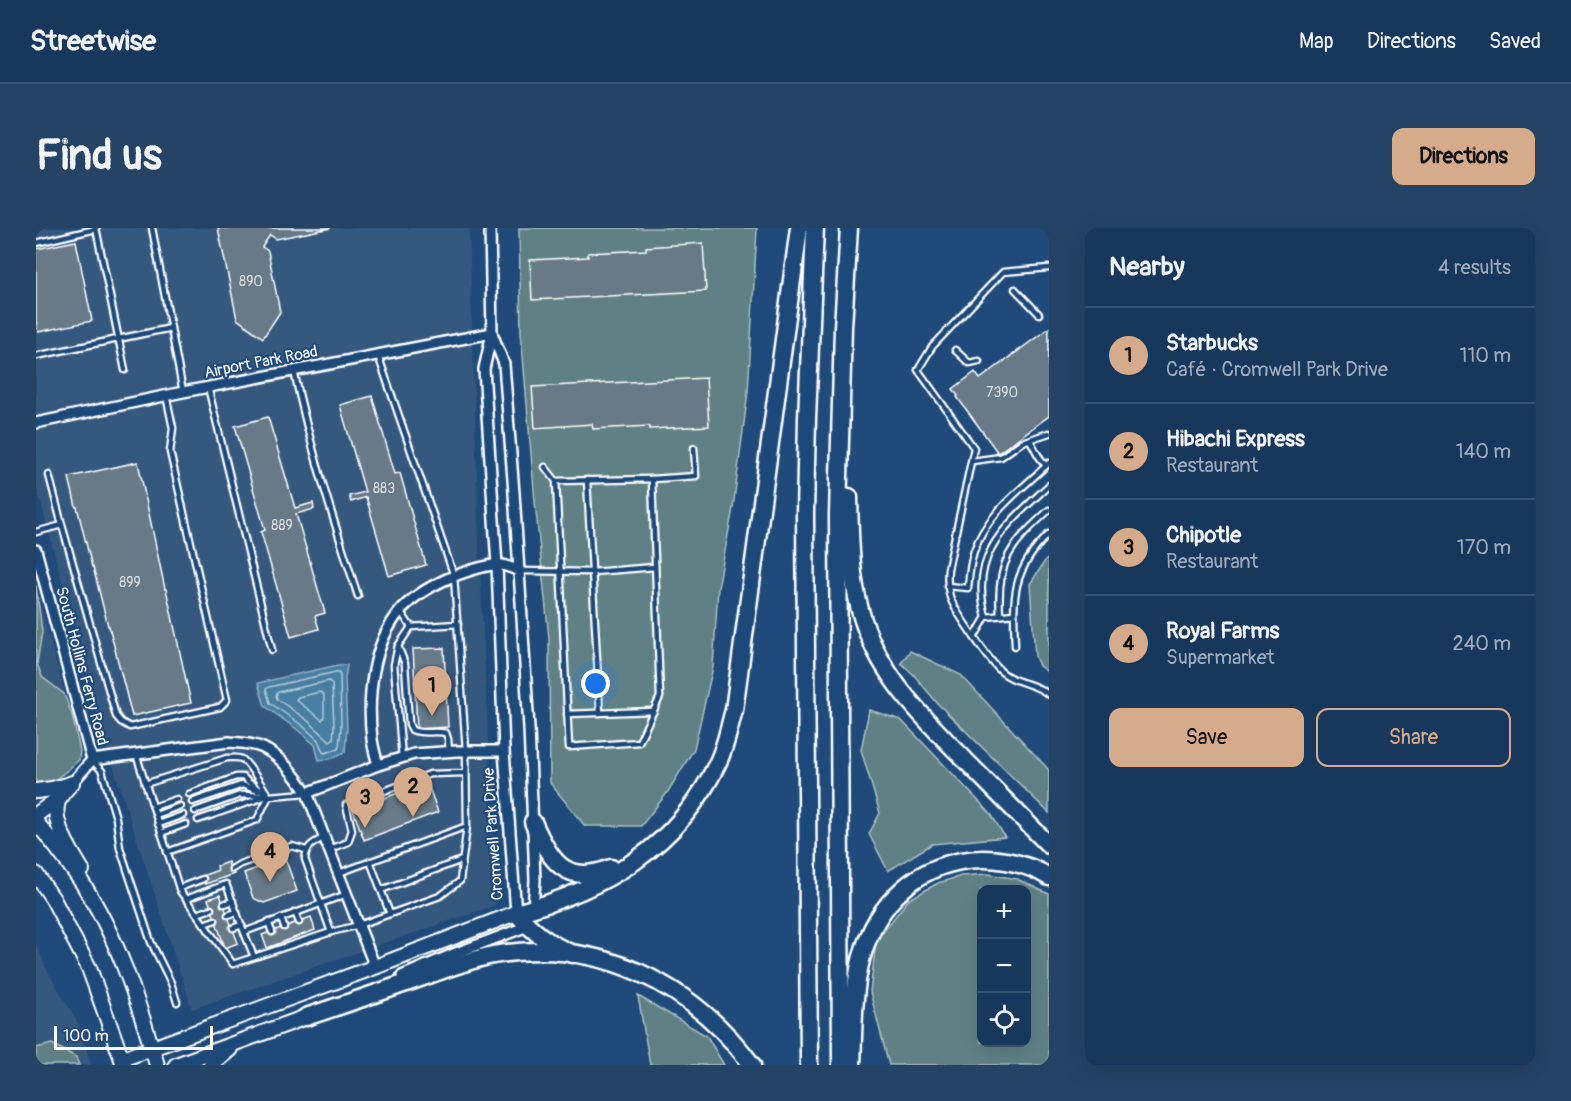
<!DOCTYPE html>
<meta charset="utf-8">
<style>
body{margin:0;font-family:Pangolin,sans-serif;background:#244365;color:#f1f3f6}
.controls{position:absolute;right:18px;bottom:18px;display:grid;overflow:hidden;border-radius:12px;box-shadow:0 6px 24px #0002}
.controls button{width:54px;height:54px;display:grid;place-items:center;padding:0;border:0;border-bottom:2px solid #365272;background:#17385c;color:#f1f3f6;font:30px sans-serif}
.scale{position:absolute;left:18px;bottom:15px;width:159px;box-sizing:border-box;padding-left:6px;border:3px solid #fff;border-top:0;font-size:16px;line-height:21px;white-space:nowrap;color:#fff;-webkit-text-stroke:4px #1f4a7a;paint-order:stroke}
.you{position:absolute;left:560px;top:456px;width:21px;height:21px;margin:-15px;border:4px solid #fff;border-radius:50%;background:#1a73e8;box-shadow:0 0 0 9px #1a73e833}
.badge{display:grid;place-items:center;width:39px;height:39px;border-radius:50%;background:#d6ab8b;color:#111;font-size:20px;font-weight:700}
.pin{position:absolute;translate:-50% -50px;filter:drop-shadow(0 2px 3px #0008)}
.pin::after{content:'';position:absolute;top:32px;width:21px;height:18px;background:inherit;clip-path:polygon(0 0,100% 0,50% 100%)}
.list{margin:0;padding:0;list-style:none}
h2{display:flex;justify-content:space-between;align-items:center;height:78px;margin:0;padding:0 24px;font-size:26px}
h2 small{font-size:20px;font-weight:400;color:#9eacbb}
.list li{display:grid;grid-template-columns:39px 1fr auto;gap:18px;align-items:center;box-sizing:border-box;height:96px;padding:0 24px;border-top:2px solid #365272}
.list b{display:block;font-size:22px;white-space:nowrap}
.list p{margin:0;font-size:20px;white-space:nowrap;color:#9eacbb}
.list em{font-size:20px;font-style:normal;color:#9eacbb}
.actions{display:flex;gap:12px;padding:18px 24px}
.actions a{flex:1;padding:14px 0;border:2px solid #d6ab8b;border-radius:12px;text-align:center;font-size:21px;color:#d6ab8b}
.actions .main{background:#d6ab8b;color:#111}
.icon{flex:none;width:33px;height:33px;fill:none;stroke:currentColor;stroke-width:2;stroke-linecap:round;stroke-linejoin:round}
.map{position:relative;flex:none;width:1013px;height:837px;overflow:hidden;border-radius:12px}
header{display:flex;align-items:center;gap:36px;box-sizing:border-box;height:84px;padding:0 30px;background:#17385c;border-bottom:2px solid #365272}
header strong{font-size:28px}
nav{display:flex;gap:33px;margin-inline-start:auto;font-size:21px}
.intro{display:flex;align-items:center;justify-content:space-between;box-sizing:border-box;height:144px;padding:0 36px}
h1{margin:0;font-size:42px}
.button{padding:15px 27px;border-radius:12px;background:#d6ab8b;color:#111;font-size:21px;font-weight:700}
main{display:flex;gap:36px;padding:0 36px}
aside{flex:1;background:#17385c;border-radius:12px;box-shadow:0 6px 24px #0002}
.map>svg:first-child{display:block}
</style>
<header>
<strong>Streetwise</strong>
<nav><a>Map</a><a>Directions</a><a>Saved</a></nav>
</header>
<div class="intro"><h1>Find us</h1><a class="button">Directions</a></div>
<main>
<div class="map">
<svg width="1013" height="837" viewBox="0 0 1013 837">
<rect width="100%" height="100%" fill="#1f4a7a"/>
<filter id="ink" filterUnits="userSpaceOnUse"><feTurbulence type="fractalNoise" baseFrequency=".0167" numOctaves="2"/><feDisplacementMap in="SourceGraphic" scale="12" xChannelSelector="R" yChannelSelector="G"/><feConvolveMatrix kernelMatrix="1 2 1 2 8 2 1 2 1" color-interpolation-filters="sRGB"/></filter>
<g filter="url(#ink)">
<g fill="#35587e">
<polygon points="0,0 433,0 443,319 460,677 156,781 70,517 0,257"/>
<polygon points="0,361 31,473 0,546"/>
<polygon points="0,715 10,740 43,797 55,837 0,837"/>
</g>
<g fill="#5f8185" stroke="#afc0c2" stroke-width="1.5" fill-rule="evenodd">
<polygon points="483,0 721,0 712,164 697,280 682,360 677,439 658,521 631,565 605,598 549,598 514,555 513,410 499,274 485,104"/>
<polygon points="1013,330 1013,445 1003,438 999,428 994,356 1009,333"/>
<path d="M 0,357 L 6,404 L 1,435 L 6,449 L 28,466 L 36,487 L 44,523 L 43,532 C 31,542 17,558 0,556 Z"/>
<polygon points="874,423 925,447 1013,542 1013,585 902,476 877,446 865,435"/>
<polygon points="833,482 865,492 955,586 969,609 896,616 852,643 833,606 844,585 825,522"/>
<path d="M 952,646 L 981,651 L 1013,666 L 1013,837 L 853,837 L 834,764 L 840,713 L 872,672 L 902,655 L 925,648 ZM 945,662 L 990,662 L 990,814 L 945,814 Z"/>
<polygon points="602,768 671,808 688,837 614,837"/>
<polygon points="16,816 40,829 43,837 0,837 0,820"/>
</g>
<polygon fill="#477ea2" stroke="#91b2c7" stroke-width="1.5" points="302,437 311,437 309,450 311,500 309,524 294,531 283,532 279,517 263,503 229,478 222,455"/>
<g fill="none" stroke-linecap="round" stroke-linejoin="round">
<g stroke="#b5cbda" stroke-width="1.5">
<polygon points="300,444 303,444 304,447 305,500 303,518 302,521 289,525 287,524 282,512 267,498 234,475 230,461 233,459"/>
<polygon points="293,453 296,456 298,499 297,511 294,513 271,492 241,471 240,467 242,464"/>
<polygon points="284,464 288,467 288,489 286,492 260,472 262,469"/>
</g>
</g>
<g fill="#687a88" stroke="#fff" stroke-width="1.5">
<polygon points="182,0 295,0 240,11 234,7 226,19 232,23 244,84 227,110 201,91"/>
<polygon points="40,13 56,93 2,104 0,92 0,21"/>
<polygon points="667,15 670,63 496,72 494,32 552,29 552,25 610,22 610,19"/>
<polygon points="1013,100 1013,188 962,225 921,169 922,168 917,161 939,144 944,151"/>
<polygon points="670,150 673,198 614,201 614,198 557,201 556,196 499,200 496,159"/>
<polygon points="336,168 359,246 364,245 390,337 353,348 330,269 315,274 313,268 329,264 304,177"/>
<polygon points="232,189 259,280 277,275 278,281 260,286 289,385 279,388 283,401 255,409 225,304 229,302 199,198"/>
<polygon points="102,234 129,361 130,361 155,475 96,488 73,398 72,398 57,339 56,339 41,279 40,279 33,249"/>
<polygon points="408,420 412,499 381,501 377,421"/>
<polygon points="391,554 402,584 328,612 317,582"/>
<polygon points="249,630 261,663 228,675 217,670 208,645"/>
<polygon points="192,634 193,638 195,637 198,646 169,656 166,648 182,642 181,638"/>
<polygon points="184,667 202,715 189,720 172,671"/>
<polygon points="275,689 279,702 231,720 226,707"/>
</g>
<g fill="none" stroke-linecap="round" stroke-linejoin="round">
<g stroke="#fff" stroke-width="9">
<g id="lane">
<polyline points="60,0 89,142"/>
<polyline points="116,0 147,164"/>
<polyline points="0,15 60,1"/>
<path d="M 1013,40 L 967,44 L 896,119 L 882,142 L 938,220 L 912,341 C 911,351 911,359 914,369 C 918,382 956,437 967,445 C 981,456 1000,455 1013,467"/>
<polyline points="979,61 1003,86"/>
<polyline points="919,122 933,135 943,133"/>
<polyline points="0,128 135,100"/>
<path d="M 258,143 C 274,219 298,294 322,368"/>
<polyline points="172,159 236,422"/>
<polyline points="994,212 1002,227 1010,238"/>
<polyline points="936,233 965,229 986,214 1013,205"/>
<polyline points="509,239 520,253 616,251 624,469 603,514 533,519 520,253"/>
<polyline points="616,251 660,248 658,220"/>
<polyline points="551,252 564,485"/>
<polyline points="26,297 80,488 85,494 94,499 184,479 191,472 134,224 137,200 130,167"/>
<polyline points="0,304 26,297 13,247"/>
<polyline points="484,343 557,344 619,339"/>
<path d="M 911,358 L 932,360 C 933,348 934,335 938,323 C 950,286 986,261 1013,235"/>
<polyline points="365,384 375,399"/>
<path d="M 964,387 C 960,332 975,317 1013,282"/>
<path d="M 950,389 C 932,325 972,296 1013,257"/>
<polyline points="939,408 950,389 978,386"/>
<path d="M 362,418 L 369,436 L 373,496 L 376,502 C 387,507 398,502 410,505 L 412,511 L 413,523"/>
<path d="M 979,418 C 977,369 975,343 1013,306"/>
<polyline points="531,486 618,483"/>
<polyline points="100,526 144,663 197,736 295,704 323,697 404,668 424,653 431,598 430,522 418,348 342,127"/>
<polyline points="366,530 358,437 362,418 375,399 422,396"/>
<polyline points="56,532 66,543 80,590 84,620 115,714 135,755 141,774"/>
<path d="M 109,556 L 191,530 C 196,530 201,529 206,531 C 212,534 227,560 233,568"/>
<polyline points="153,566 200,549 207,549 212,554 228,565"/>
<polyline points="156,574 206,557 222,563"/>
<polyline points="117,579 141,571"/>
<polyline points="159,583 204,567 233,568 271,565"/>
<polyline points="120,587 144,578"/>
<polyline points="162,592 228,569"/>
<polyline points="122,596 147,587"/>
<polyline points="125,605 150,596"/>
<path d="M 289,609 C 277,615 271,617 269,631 L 295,704"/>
<polyline points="294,621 312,614 316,602 310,577 394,546 430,545"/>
<polyline points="131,624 221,592 233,568"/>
<polyline points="334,633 354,686"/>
<polyline points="196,641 204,636 256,618 270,622"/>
<polyline points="303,645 431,598"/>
<polyline points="143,660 167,651"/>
<polyline points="345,662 426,632"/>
<polyline points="150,671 190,656 208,704 311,666"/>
<polyline points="188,676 197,673"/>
<polyline points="259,684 263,694"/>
<polyline points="161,686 175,681"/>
<polyline points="192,687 201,684"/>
<polyline points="245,690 248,699"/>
<polyline points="232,694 236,704"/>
<polyline points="168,696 179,692"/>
<polyline points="197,700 206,697"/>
<polyline points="208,704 218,729"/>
</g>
</g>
<g stroke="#fff" stroke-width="14">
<g id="street">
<polyline points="454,0 456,105 448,141 461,337 468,523 480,685"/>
<polyline points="456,105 468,136 478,265 493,500 499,652 497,682"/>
<polyline points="0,195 147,164 456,105"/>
<polyline points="0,322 56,532 36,555"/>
<path d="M 56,532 L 193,514 C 204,515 217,515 227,520 C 246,529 259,548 271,565 L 339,739"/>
<path d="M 342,537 C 340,529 337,520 336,511 C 331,469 336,417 364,383 C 377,368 395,358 413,350 C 426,345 452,335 466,337 C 472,338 478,341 484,343"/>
<polyline points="271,565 342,537 378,526 421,523 468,523"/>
<polyline points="366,748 420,725 492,698 493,695"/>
</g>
</g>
<g stroke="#fff" stroke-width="18">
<g id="primary">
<path d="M 36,555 C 32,559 27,564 24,569 C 11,590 36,624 46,642"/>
<polyline points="0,563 16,561 34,556"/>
<polyline points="0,587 23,570"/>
<path d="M 0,594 C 16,613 31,633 45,653 C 82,709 102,774 121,837"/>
<polyline points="0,646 17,671 53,740 88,837"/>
<polyline points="86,831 339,739 480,685"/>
<polyline points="140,837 270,789"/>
<polyline points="175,837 194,821"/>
</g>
</g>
<g stroke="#fff" stroke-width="21">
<g id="highway">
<path d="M 813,269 C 814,307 814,345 824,382 C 841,446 885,487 930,533 C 958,561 985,589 1013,617"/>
<path d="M 497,594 C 513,631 529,659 575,640"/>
<path d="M 537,726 C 511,715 499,705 480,685 C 567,662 642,620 682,534 C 690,518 693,499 698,482 L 763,0"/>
<path d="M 270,789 C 309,776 348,763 387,749 C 410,741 433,732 457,727 C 561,709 654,754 716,837"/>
<polyline points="773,837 769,286 771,190 779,0"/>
<polyline points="805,837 802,287 807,99 813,0"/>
<path d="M 816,837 C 819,772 814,707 868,660 C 885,645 904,637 925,633 C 954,628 988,633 1013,649"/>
</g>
</g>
<use href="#lane" stroke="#1f4a7a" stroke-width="4.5"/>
<use href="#street" stroke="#1f4a7a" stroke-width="9"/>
<use href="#primary" stroke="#1f4a7a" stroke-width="14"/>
<use href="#highway" stroke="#1f4a7a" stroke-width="16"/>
</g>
</g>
<g text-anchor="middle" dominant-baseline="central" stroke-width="4.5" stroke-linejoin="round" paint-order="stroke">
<g font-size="14" fill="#d9dee1">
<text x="215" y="53">890</text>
<text x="966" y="164">7390</text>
<text x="348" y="260">883</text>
<text x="246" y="297">889</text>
<text x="94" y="354">899</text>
</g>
<g font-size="16" fill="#fff" stroke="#1f4a7a">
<text transform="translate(225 134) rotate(-11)">Airport Park Road</text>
<text transform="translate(46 438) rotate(75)">South Hollins Ferry Road</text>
<text transform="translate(457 606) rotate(-94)">Cromwell Park Drive</text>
</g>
</g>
</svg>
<div class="controls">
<button>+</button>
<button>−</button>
<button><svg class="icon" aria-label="locate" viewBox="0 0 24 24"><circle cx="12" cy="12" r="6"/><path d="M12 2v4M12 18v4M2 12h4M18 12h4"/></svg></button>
</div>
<div class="scale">100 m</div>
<div class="you"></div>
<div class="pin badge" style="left:396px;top:488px">1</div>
<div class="pin badge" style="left:377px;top:589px">2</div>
<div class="pin badge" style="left:329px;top:600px">3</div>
<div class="pin badge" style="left:234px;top:654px">4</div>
</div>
<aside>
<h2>Nearby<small>4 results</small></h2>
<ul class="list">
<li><span class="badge">1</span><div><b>Starbucks</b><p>Café · Cromwell Park Drive</p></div><em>110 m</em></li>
<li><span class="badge">2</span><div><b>Hibachi Express</b><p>Restaurant</p></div><em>140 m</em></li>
<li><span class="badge">3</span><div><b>Chipotle</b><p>Restaurant</p></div><em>170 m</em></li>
<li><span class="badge">4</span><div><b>Royal Farms</b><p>Supermarket</p></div><em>240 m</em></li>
</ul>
<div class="actions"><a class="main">Save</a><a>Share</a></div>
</aside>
</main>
